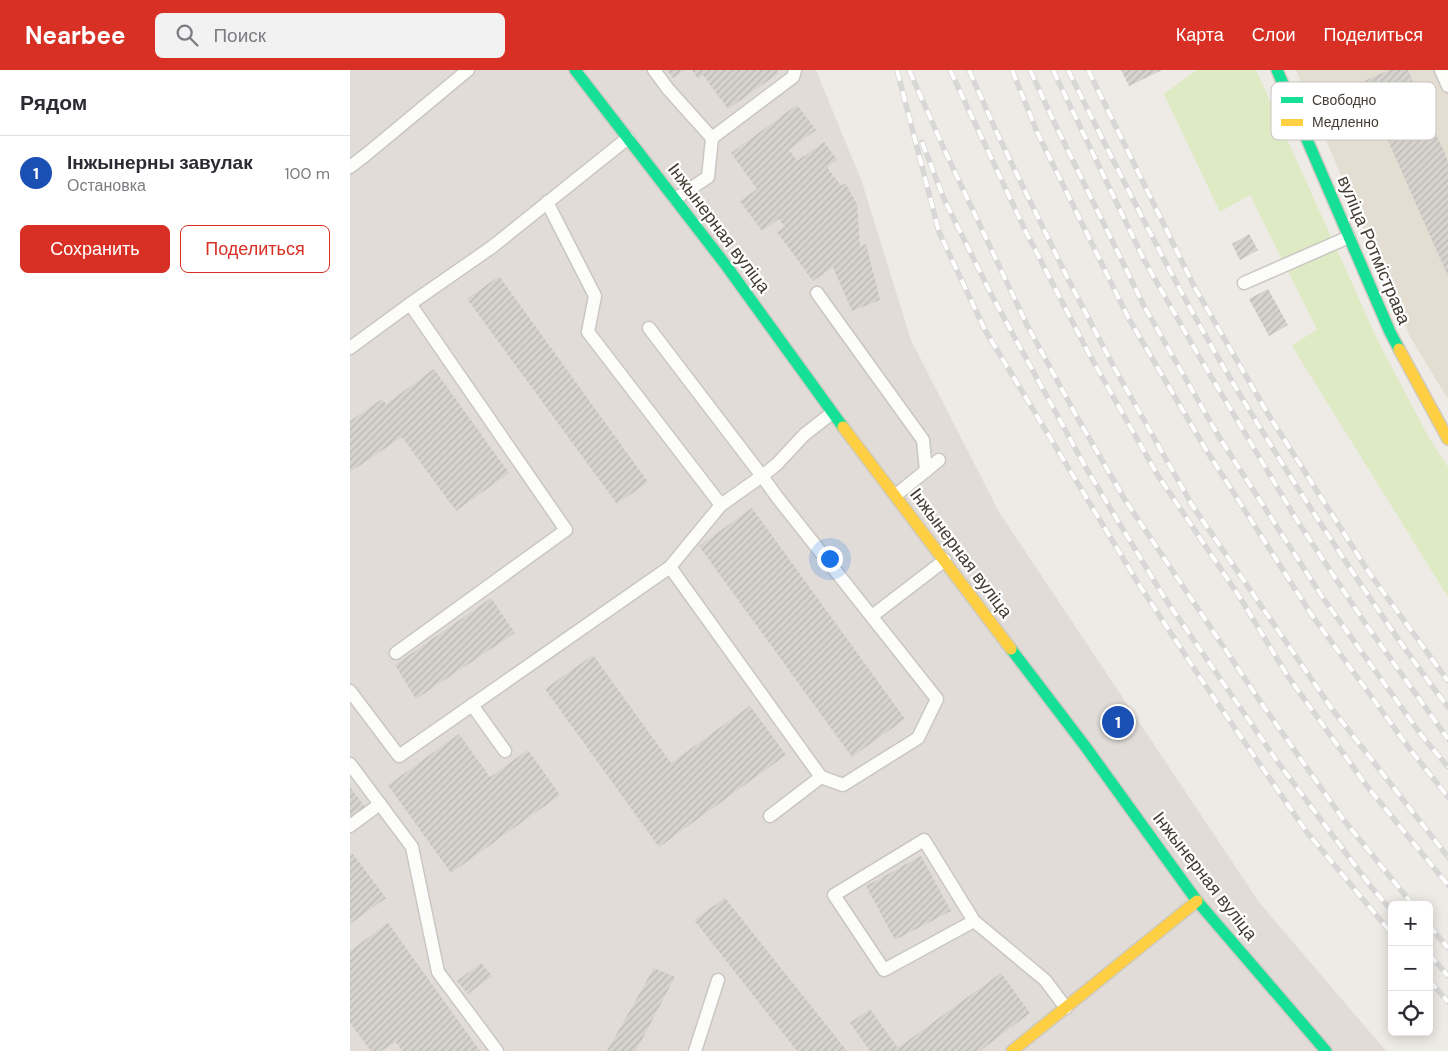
<!DOCTYPE html>
<html lang="ru">
<meta charset="utf-8">
<style>
body{margin:0;font-family:"DM Sans",sans-serif;background:#f2f2f3;color:#2b2b33}
.controls{position:absolute;right:15px;bottom:15px;display:grid;overflow:hidden;border-radius:8px;box-shadow:0 2px 12px #0003}
.controls button{width:45px;height:45px;display:grid;place-items:center;padding:0;border:0;border-bottom:1px solid #e1e1e2;background:#fff;color:#2b2b33;font:25px sans-serif}
.you{position:absolute;left:479px;top:488px;width:18px;height:18px;margin:-12px;border:4px solid #fff;border-radius:50%;background:#1a73e8;box-shadow:0 0 0 8px #1a73e833}
.badge{display:grid;place-items:center;width:32px;height:32px;border-radius:50%;background:#d93025;color:#fff;font-size:16px;font-weight:700}
.pin{position:absolute;translate:-50% -50%;border:2px solid #fff;box-shadow:0 1px 5px #0006}
.list{margin:0;padding:0;list-style:none}
h2{display:flex;justify-content:space-between;align-items:center;height:65px;margin:0;padding:0 20px;font-size:21px}
h2 small{font-size:16px;font-weight:400;color:#7c7c81}
.list li{display:grid;grid-template-columns:32px 1fr auto;gap:15px;align-items:center;box-sizing:border-box;height:75px;padding:0 20px;border-top:1px solid #e1e1e2}
.list b{display:block;font-size:19px;white-space:nowrap}
.list p{margin:0;font-size:16px;white-space:nowrap;color:#7c7c81}
.list em{font-size:16px;font-style:normal;color:#7c7c81}
.actions{display:flex;gap:10px;padding:15px 20px}
.actions a{flex:1;padding:11px 0;border:1px solid #d93025;border-radius:8px;text-align:center;font-size:18px;color:#d93025}
.actions .main{background:#d93025;color:#fff}
.icon{flex:none;width:28px;height:28px;fill:none;stroke:currentColor;stroke-width:2;stroke-linecap:round;stroke-linejoin:round}
.map{position:relative;flex:none;width:1098px;height:981px;overflow:hidden}
header{display:flex;align-items:center;gap:30px;box-sizing:border-box;height:70px;padding:0 25px;background:#d93025;color:#fff}
header strong{font-size:24px}
nav{display:flex;gap:28px;margin-inline-start:auto;font-size:18px}
.search{width:350px;height:45px;background:#f2f2f3;display:flex;align-items:center;gap:12px;box-sizing:border-box;padding:0 18px;border-radius:8px;color:#7c7c81;font-size:19px}
main{display:flex}
aside{flex:1;background:#fff}
.map>svg:first-child{display:block}
</style>
<header>
<strong>Nearbee</strong>
<div class="search"><svg class="icon" aria-label="search" viewBox="0 0 24 24"><circle cx="10" cy="10" r="6"/><path d="M15 15l6 6"/></svg>Поиск</div>
<nav><a>Карта</a><a>Слои</a><a>Поделиться</a></nav>
</header>
<main>
<aside>
<h2>Рядом<small></small></h2>
<ul class="list">
<li><span class="badge" style="background:#1a4fb4">1</span><div><b>Інжынерны завулак</b><p>Остановка</p></div><em>100 m</em></li>
</ul>
<div class="actions"><a class="main">Сохранить</a><a>Поделиться</a></div>
</aside>
<div class="map">
<svg width="1098" height="981" viewBox="0 0 1098 981">
<defs>
<pattern id="building-hatch" width="6" height="6" patternUnits="userSpaceOnUse" patternTransform="scale(1.25)"><rect width="6" height="6" fill="#d6d2cd"/><path d="M-1 1l2-2M0 6l6-6M5 7l2-2" fill="none" stroke="#b9b5b0"/></pattern>
</defs>
<rect width="100%" height="100%" fill="#eeebe6"/>
<polygon fill="#e3ddd2" points="946,0 1098,0 1098,329 1060,267"/>
<polygon fill="#e1dcd7" points="0,0 466,0 512,112 561,270 649,442 909,832 1036,981 0,981"/>
<polygon fill="#ddeac3" points="847,0 906,0 1028,271 1079,368 1098,397 1098,527 942,276 967,259 900,125 870,142 814,24"/>
<g fill="url(#building-hatch)">
<polygon points="317,0 335,0 323,8"/>
<polygon points="342,0 427,0 429,3 378,39 353,5 348,9"/>
<polygon points="771,0 812,0 779,16"/>
<polygon points="1039,0 1058,0 1098,91 1098,206 1012,12"/>
<polygon points="447,35 466,60 439,80 447,91 474,72 487,90 477,97 491,116 495,113 507,134 510,177 516,174 530,230 502,241 483,197 463,211 427,162 435,157 429,149 412,161 390,131 407,119 381,83"/>
<polygon points="899,164 908,180 890,190 882,174"/>
<polygon points="149,206 298,412 267,434 117,229"/>
<polygon points="918,219 938,255 919,266 899,229"/>
<polygon points="84,299 159,403 106,441 52,367 0,402 0,351 32,329 36,334"/>
<polygon points="402,438 555,649 502,687 349,476"/>
<polygon points="141,528 165,563 66,629 45,595"/>
<polygon points="243,585 321,693 400,636 436,685 309,777 195,619"/>
<polygon points="109,664 140,707 178,680 210,725 101,803 38,715"/>
<polygon points="0,717 15,737 0,748"/>
<polygon points="3,784 36,828 0,854 0,786"/>
<polygon points="571,786 601,841 545,870 516,816"/>
<polygon points="375,828 497,981 447,981 344,850"/>
<polygon points="38,853 130,981 52,981 46,972 31,981 21,981 0,953 0,881"/>
<polygon points="131,893 142,906 118,924 107,911"/>
<polygon points="304,898 325,907 286,981 257,981"/>
<polygon points="651,903 680,943 630,981 520,981 500,953 520,939 548,978"/>
</g>
<g fill="none" stroke-linecap="round" stroke-linejoin="round">
<g stroke="#cac7c2" stroke-width="15">
<g id="lane">
<polyline points="304,0 318,19 362,68"/>
<polyline points="1091,0 1098,16"/>
<polyline points="0,97 18,83 118,0"/>
<polyline points="325,129 358,107 362,68 443,7 445,0"/>
<polyline points="197,132 245,226 238,262 371,435"/>
<polyline points="894,213 999,167"/>
<polyline points="467,223 573,370 576,401"/>
<polyline points="0,278 60,234"/>
<polyline points="546,425 589,390"/>
<polyline points="320,497 471,707 420,746"/>
<polyline points="522,546 595,490"/>
<polyline points="46,583 216,460 60,234 142,177 278,68"/>
<polyline points="0,621 49,686 320,497 371,435 412,406 299,258"/>
<polyline points="122,635 155,681"/>
<polyline points="0,694 62,777 88,902 147,981"/>
<polyline points="471,707 493,715 568,668 587,629 427,427 412,406 427,394 454,365 482,343"/>
<polyline points="0,756 30,734"/>
<polyline points="624,851 534,900 484,825 574,770 624,851 695,910 716,938"/>
<polyline points="345,981 368,910"/>
</g>
</g>
<g stroke="#cfcabd" stroke-width="14">
<g id="fast">
<polyline points="225,0 375,194 493,357"/>
<polyline points="927,0 1040,262 1049,279"/>
<polyline points="661,579 735,676 847,831 976,981"/>
</g>
</g>
<g stroke="#cfcabd" stroke-width="14">
<g id="slow">
<polyline points="1049,279 1098,369"/>
<polyline points="493,357 661,579"/>
<polyline points="662,981 847,831"/>
</g>
</g>
<use href="#lane" stroke="#fcfcfb" stroke-width="12"/>
<use href="#fast" stroke="#16e098" stroke-width="11"/>
<use href="#slow" stroke="#ffcf43" stroke-width="11"/>
<g stroke="#d8d7d7" stroke-width="5.5">
<g id="rail">
<polyline points="547,0 589,162 635,260 788,513 853,612 956,761 1042,864"/>
<polyline points="559,0 595,81 677,255 727,347 775,430 914,637 993,749 1063,835"/>
<polyline points="600,0 675,160 739,284 807,404 889,526 937,605 1016,715 1098,815"/>
<polyline points="619,0 647,63 717,207 765,299 842,435 982,639 1098,787"/>
<polyline points="662,0 688,64 779,249 855,378 961,544 1059,678 1098,727"/>
<polyline points="680,0 705,54 794,236 869,367 973,528 1072,666 1098,697"/>
<polyline points="703,0 794,190 850,288 948,452 1015,553 1098,669"/>
<path d="M 718,0 C 756,76 793,151 833,225 C 874,301 920,375 967,448 C 1009,512 1051,576 1098,637"/>
<polyline points="738,0 845,218 918,344 1018,501 1098,611"/>
<polyline points="572,72 594,129 641,224 736,398 814,527 927,691 1022,818 1042,841"/>
<polyline points="1079,855 1098,878"/>
<polyline points="1079,884 1098,906"/>
<polyline points="1079,910 1098,932"/>
</g>
</g>
<use href="#rail" stroke="#fff" stroke-width="4" stroke-dasharray="11" stroke-linecap="butt"/>
</g>
<g text-anchor="middle" dominant-baseline="central" stroke-width="4.5" stroke-linejoin="round" paint-order="stroke">
<g font-size="18" fill="#433c32" stroke="#fff">
<text transform="translate(369 158) rotate(53)">Інжынерная вуліца</text>
<text transform="translate(1024 180) rotate(67)">вуліца Ротмістрава</text>
<text transform="translate(611 483) rotate(53)">Інжынерная вуліца</text>
<text transform="translate(855 806) rotate(52)">Інжынерная вуліца</text>
</g>
</g>
<rect x="921" y="12" width="165" height="58" rx="8" fill="#fff" stroke="#c7c4c2" stroke-width="1"/>
<rect x="931" y="27" width="22" height="6" fill="#16e098"/>
<rect x="931" y="49" width="22" height="7" fill="#ffcf43"/>
<g font-size="14" fill="#433c32">
<text x="962" y="35">Свободно</text>
<text x="962" y="57">Медленно</text>
</g>
</svg>
<div class="controls">
<button>+</button>
<button>−</button>
<button><svg class="icon" aria-label="locate" viewBox="0 0 24 24"><circle cx="12" cy="12" r="6"/><path d="M12 2v4M12 18v4M2 12h4M18 12h4"/></svg></button>
</div>
<div class="you"></div>
<div class="pin badge" style="left:768px;top:652px;background:#1a4fb4">1</div>
</div>
</main>
